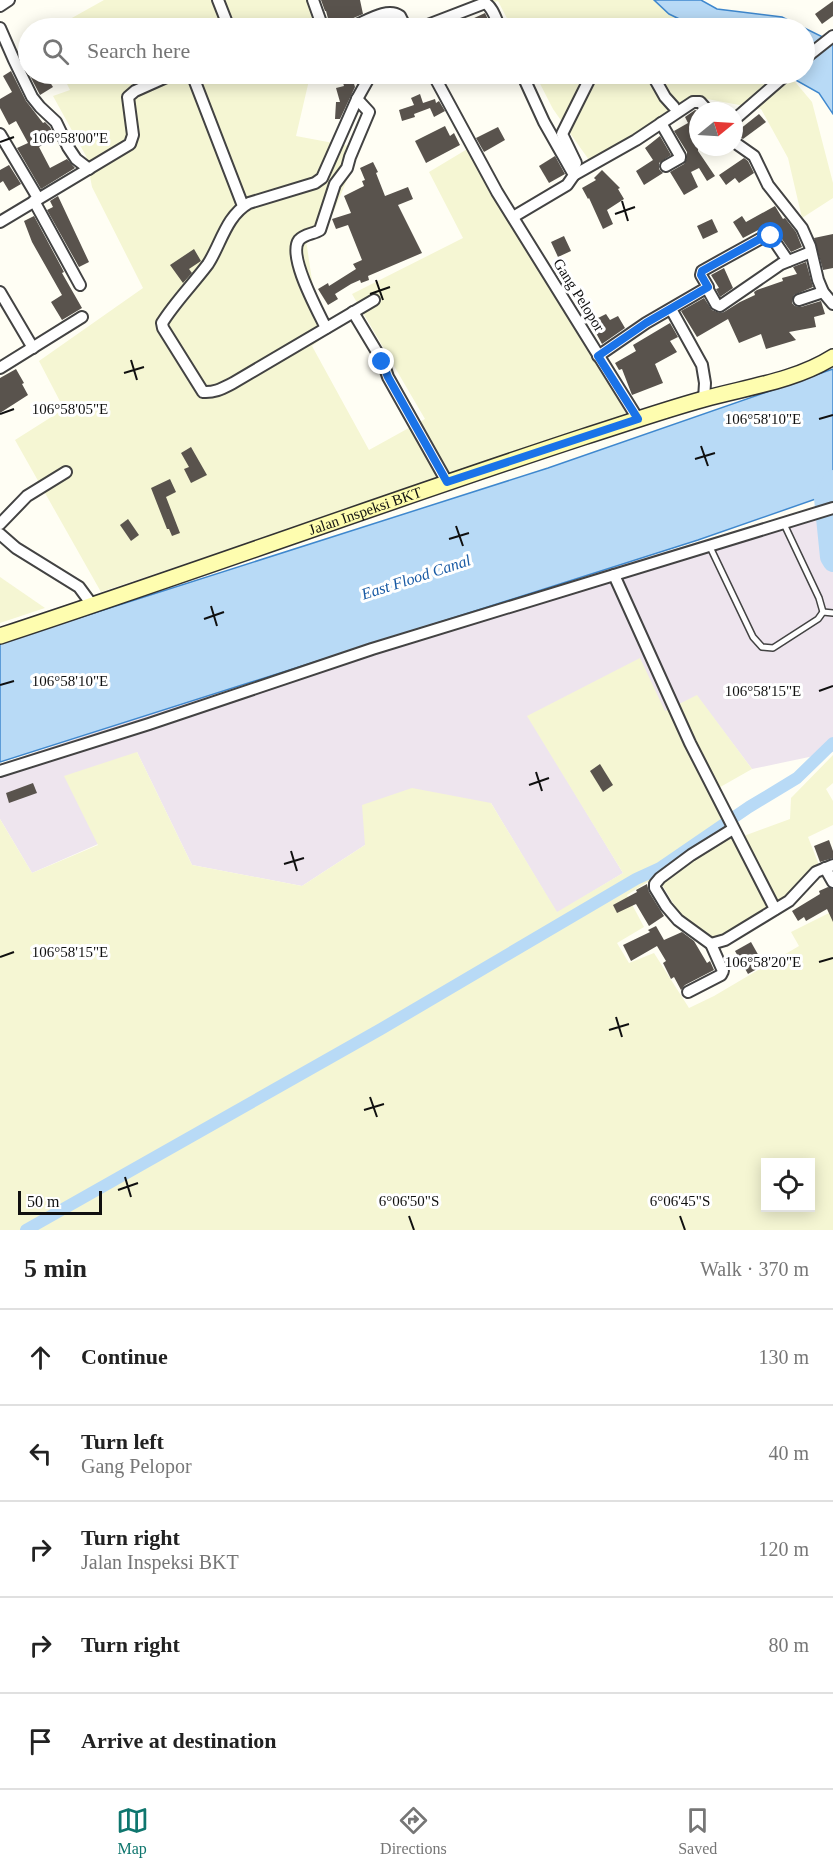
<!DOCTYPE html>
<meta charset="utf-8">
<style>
body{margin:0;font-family:Georgia,serif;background:#f2f2f2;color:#222}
.controls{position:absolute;right:18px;bottom:18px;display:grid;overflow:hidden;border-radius:0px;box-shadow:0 3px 15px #0003}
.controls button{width:54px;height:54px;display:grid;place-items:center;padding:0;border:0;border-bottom:2px solid #e0e0e0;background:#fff;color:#222;font:30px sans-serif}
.compass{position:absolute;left:689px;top:102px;width:54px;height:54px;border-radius:50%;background:#fff;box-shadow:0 3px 15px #0003;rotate:72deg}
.scale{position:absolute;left:18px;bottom:15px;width:84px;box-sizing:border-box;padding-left:6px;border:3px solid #101010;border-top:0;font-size:16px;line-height:21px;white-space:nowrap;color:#101010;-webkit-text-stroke:4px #fff;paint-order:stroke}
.stop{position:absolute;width:18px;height:18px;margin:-14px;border:4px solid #1a73e8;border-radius:50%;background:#fff}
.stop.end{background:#1a73e8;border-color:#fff;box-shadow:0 2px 6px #0008}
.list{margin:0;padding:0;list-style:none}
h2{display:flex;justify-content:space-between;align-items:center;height:78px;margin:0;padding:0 24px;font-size:26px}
h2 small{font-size:20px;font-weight:400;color:#767676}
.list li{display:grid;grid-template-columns:39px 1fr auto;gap:18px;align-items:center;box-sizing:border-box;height:96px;padding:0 24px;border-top:2px solid #e0e0e0}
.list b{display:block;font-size:22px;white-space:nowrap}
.list p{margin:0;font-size:20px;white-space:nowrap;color:#767676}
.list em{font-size:20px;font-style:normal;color:#767676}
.icon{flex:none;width:33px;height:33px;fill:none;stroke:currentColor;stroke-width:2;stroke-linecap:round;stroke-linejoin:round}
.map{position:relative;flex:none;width:833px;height:1230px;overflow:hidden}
.search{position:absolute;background:#fff;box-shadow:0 3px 15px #0003;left:18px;right:18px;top:18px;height:66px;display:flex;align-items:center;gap:15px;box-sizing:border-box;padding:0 21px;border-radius:33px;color:#767676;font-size:22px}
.sheet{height:558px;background:#fff}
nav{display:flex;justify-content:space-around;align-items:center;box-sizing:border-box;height:84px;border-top:2px solid #e0e0e0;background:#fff;font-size:16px;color:#767676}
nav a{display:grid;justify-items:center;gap:3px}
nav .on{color:#0f766e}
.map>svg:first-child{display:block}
</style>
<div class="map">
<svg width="833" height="1230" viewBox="0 0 833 1230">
<rect width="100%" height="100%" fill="#fffef4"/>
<polygon fill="#eee5ee" points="833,502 833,752 752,769 697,696 666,711 528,716 623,873 557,913 491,803 365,845 302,886 192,865 137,752 98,844 32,873 0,819 0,764 380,637"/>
<g fill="#f5f6d3" fill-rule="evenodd">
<polygon points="104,0 316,0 327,28 54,28"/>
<polygon points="472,0 697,0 709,28 512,28 498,1 476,7"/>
<polygon points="62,74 317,74 310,76 296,136 360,148 327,228 306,240 313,287 333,330 312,346 369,450 425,419 352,294 463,238 429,172 474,145 634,414 101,592 15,440 64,409 39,361 143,288 92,187 86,156 53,96 70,90"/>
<polygon points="535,74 786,74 791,77 812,102 833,183 833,198 802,218 788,158 761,109 707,99 589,160 553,109"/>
<polygon points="0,577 45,608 0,623"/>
<path d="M 640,658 L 665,711 L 697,695 L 752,769 L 715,790 L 741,837 L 790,819 L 791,798 L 833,755 L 833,783 L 826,789 L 833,801 L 833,825 L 808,837 L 821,870 L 788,908 L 719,941 L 682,918 L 657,876 L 627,895 L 644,927 L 617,943 L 629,963 L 654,953 L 689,1008 L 714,996 L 799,946 L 791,932 L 833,911 L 833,1230 L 0,1230 L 0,819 L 32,873 L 98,845 L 64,776 L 137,752 L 192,865 L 302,886 L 365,845 L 362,805 L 412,788 L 491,803 L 557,912 L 623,873 L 527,716 ZM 766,1162 L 810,1162 L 810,1208 L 766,1208 Z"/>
</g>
<g fill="#b8daf6" stroke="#3f88ce" stroke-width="1.5">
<polygon points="654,0 701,0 717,9 782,17 833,42 833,114 819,93 785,74 804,74 804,28 698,28 669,14"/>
<polygon points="833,369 833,493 698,540 0,762 0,643 548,468"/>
</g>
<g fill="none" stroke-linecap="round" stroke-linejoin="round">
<polyline stroke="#b8daf6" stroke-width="12" points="26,1230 381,1029 636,879 660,868 749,807 797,778 833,743"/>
<polyline stroke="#b8daf6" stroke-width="20" points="833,480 824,498 830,557 833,562"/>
</g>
<g fill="#59534d">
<polygon points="321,0 360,0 363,14 344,22 330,26 326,11 325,11"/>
<polygon points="833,1 833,16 822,24 815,14"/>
<polygon points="485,13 492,28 477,28 472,19"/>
<polygon points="11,71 26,101 43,123 45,122 50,127 55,137 39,147 50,168 67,159 75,168 41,189 17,148 28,143 16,121 9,125 0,108 0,99 12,92 3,76"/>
<polygon points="29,74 45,74 53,87 40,95"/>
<polygon points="340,74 351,74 355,87 340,119 335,119 336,102 340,102 336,88 344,86"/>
<polygon points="420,94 423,103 435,99 436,103 439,101 445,111 434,117 430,108 414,114 415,117 402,121 399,110 414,105 411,98"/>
<polygon points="695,110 698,111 698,151 715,176 707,181 699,168 691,172 698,187 684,195 670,172 684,164 687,158 687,152 674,131 688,123 685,117"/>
<polygon points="759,114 766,122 743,139 736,135 735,133"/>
<polygon points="445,126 450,136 454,133 460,145 426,163 415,141"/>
<polygon points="498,127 505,140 484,152 476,138"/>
<polygon points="660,136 671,155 659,163 659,169 663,173 644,185 636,171 653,160 645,148"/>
<polygon points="555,156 565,174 549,183 539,166"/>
<polygon points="744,158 748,161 754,173 739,183 735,178 726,185 719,175"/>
<polygon points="373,162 378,172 376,173 385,196 408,187 413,199 398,205 422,253 368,276 369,280 361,283 360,280 351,284 335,294 338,299 328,305 318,289 328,283 329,286 356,269 353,264 362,260 348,225 336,229 332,219 351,213 344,196 364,186 362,181 365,180 360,168"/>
<polygon points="9,165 21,184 9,191 3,181 0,183 0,170"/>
<polygon points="602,170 620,188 618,189 624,199 607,210 613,224 603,229 589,198 588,199 582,188 596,180 594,178"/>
<polygon points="58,196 89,262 79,267 47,210 53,207 50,201"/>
<polygon points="775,206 783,219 785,218 796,232 802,247 791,252 777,232 769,228 768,225 743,238 733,222 742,216 746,222"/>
<polygon points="34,216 64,272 62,273 82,308 62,320 51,302 62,295 32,242 24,221"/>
<polygon points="712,219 718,232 703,239 697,226"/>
<polygon points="833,234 833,268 823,270 814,238"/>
<polygon points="564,236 571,251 558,257 551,242"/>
<polygon points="194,249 201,261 189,269 192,273 183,283 170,265"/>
<polygon points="806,262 813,287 794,295 792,303 795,306 801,307 821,301 825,314 814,317 816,327 789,332 796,340 766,349 761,334 739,343 728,319 697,337 681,311 704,298 712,310 720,313 724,312 740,302 755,295 754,292 757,290 783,281 782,278 797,274 793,267"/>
<polygon points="724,268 733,288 720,297 716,289 719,288 711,275"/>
<polygon points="606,314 610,320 618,316 625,328 602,344 590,322"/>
<polygon points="670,323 678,337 670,341 677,352 655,364 663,383 632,395 622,369 619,370 615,363 636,351 633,345"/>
<polygon points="16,369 24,383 22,384 28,395 0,413 0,378"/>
<polygon points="191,447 207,475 191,483 184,469 189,467 181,453"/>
<polygon points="170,479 176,492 166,497 180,533 172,536 169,529 167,529 151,488"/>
<polygon points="128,519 139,535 131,541 120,525"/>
<polygon points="600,764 613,785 603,792 590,771"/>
<polygon points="33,783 37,793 9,803 6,793"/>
<polygon points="829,840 833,851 833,858 820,862 814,846"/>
<polygon points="647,884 649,892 664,916 649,926 636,904 617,913 613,905 637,892 636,890"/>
<polygon points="828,887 833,889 833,922 827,909 806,921 804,917 798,921 792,911 820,894 819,891"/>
<polygon points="656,926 664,940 682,932 694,941 707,963 710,961 714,970 685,985 681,990 674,977 671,979 663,963 666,961 657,946 631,961 623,945 650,932 648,930"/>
<polygon points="751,942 764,965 748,974 735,951"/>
</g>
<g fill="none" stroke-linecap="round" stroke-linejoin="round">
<g stroke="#434343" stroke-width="8">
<g id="lane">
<polyline points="784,524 819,598 823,612"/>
<polyline points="710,547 753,637 762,647 773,648 818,619 823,612 833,613"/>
</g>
</g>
<g stroke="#434343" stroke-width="14">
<g id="street">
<polyline points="218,0 229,28"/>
<polyline points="313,0 323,28"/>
<polyline points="0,6 9,0"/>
<polyline points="386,14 394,28"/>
<polyline points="0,28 14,60 32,97 40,107 56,122 68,147 76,159 89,169"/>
<path d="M 349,28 C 363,24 386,6 400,16 L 406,28"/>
<path d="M 420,28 L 485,3 C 493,7 496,20 500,28"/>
<polyline points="804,59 833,36"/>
<polyline points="192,74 243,206"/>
<path d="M 371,74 L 357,99 L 322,178 L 315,183 L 249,203 C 226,216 221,244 208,264 C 193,284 175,302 162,323 L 163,328 L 203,392 C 215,393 223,388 233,383 L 374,300"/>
<polyline points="433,74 497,192 638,419"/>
<polyline points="652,74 665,97 674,107"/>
<polyline points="734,120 787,74"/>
<polyline points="661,123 680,156 680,158 666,166"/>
<polyline points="0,134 38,198"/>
<polyline points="734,142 754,156 768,185 802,228 810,246 818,280 823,292 833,304"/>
<polyline points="572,170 576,163 562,134 592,74"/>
<polyline points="574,175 636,140 693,102 700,102 708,111"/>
<polyline points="34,201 80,285"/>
<polyline points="513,217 567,185 574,175 544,122 522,74"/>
<polyline points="0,222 130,144 133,135 128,97 135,91 173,74"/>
<polyline points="707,288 716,304 720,306 781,264 811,252"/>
<polyline points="0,292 33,348"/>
<polyline points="799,300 823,292"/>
<polyline points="671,309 702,365 705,383 704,399"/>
<polyline points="353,312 383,362 388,377 447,482"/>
<path d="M 326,328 C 318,311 287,256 299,240 C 304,234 314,234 320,230 L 335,184 L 347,168 L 350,157 L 369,112 L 357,99"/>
<polyline points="598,356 646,323 708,287 701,275 702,271 767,235 771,236 788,261"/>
<polyline points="0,368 82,317"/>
<polyline points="0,524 27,496 66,472"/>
<polyline points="0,534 16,548 79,587 93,606"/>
<polyline points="614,575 690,743 775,909"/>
<polyline points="0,771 149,724 372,649 833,508"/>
<polyline points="825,868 833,882"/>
<polyline points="711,944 725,940 789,901 816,872 833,865"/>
<polyline points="688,992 721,975 723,971 711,944 678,920 666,906 655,888 655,884 660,878 691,855 733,829"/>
</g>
</g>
<g stroke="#323232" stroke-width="18">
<g id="secondary">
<path id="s1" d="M 0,636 C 195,572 388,501 583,437 C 624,424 664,410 704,399 C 747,387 795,381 833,357"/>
</g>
</g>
<use href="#lane" stroke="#fff" stroke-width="5"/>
<use href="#street" stroke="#fff" stroke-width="10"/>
<use href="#secondary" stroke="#fefdaf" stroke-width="15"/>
</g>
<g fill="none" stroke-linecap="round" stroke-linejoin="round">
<polyline stroke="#1a73e8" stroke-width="8" points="382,362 388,377 447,482 638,419 598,356 646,323 708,287 701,275 702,271 767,235 771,236"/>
</g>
<path fill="none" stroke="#101010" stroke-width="2" d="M 0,142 L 14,137M 622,201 L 628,221M 615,214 L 635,207M 376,280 L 383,300M 370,294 L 390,287M 131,360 L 137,380M 124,373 L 144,367M 0,414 L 14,409M 819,419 L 833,415M 701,446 L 708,466M 695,459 L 715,453M 456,526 L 463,546M 449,539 L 469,533M 211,606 L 217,626M 204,619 L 224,612M 0,685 L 14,681M 819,691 L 833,686M 536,772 L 542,791M 529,785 L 549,778M 291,851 L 297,871M 284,864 L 304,858M 0,957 L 14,952M 819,962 L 833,958M 616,1017 L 622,1037M 609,1030 L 629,1024M 370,1097 L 377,1117M 364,1110 L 384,1104M 125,1177 L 131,1197M 118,1190 L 138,1183M 409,1216 L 414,1230M 680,1216 L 685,1230"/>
<g text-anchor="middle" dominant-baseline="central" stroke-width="6" stroke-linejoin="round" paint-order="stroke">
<g font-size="15" fill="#101010" stroke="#fff">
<text transform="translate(579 295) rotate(58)">Gang Pelopor</text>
<text stroke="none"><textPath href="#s1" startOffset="386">Jalan Inspeksi BKT</textPath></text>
</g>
<g font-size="16" font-style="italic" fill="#185aa4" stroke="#fff">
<text transform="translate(416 577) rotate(-18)">East Flood Canal</text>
</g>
</g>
<g font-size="15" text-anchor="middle" fill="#101010" stroke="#fff" stroke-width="6" stroke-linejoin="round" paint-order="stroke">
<text x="70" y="143">106°58'00"E</text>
<text x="70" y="414">106°58'05"E</text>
<text x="763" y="424">106°58'10"E</text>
<text x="70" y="686">106°58'10"E</text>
<text x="763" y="696">106°58'15"E</text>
<text x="70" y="957">106°58'15"E</text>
<text x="763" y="967">106°58'20"E</text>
<text x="409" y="1206">6°06'50"S</text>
<text x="680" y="1206">6°06'45"S</text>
</g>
</svg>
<div class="controls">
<button><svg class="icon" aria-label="locate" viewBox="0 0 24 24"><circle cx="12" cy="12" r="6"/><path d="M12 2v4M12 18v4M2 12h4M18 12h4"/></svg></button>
</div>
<svg class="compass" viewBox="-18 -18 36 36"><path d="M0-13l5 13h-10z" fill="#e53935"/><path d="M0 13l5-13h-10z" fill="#767676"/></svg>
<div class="scale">50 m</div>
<div class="stop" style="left:771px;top:236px"></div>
<div class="stop end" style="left:382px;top:362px"></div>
<div class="search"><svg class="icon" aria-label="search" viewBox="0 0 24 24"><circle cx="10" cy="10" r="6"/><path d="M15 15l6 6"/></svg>Search here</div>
</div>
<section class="sheet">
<h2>5 min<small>Walk · 370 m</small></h2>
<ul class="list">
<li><svg class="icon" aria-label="ahead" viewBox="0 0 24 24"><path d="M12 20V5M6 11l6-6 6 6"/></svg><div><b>Continue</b></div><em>130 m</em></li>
<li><svg class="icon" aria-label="left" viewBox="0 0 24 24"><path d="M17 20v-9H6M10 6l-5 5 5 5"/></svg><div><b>Turn left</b><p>Gang Pelopor</p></div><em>40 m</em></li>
<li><svg class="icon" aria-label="right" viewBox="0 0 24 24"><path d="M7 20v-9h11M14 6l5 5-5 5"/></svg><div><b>Turn right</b><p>Jalan Inspeksi BKT</p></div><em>120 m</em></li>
<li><svg class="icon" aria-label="right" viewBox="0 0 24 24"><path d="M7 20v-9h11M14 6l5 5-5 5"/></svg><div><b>Turn right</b></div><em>80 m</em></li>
<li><svg class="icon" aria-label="arrive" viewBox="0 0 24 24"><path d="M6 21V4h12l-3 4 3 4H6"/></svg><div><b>Arrive at destination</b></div></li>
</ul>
</section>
<nav>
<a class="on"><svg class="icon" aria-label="map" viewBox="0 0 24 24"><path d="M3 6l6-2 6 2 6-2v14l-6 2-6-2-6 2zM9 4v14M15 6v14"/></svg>Map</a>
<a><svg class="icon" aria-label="directions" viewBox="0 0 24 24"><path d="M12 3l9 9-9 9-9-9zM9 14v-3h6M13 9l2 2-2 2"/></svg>Directions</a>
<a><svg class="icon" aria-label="saved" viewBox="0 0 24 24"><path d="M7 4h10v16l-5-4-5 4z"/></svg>Saved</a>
</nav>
